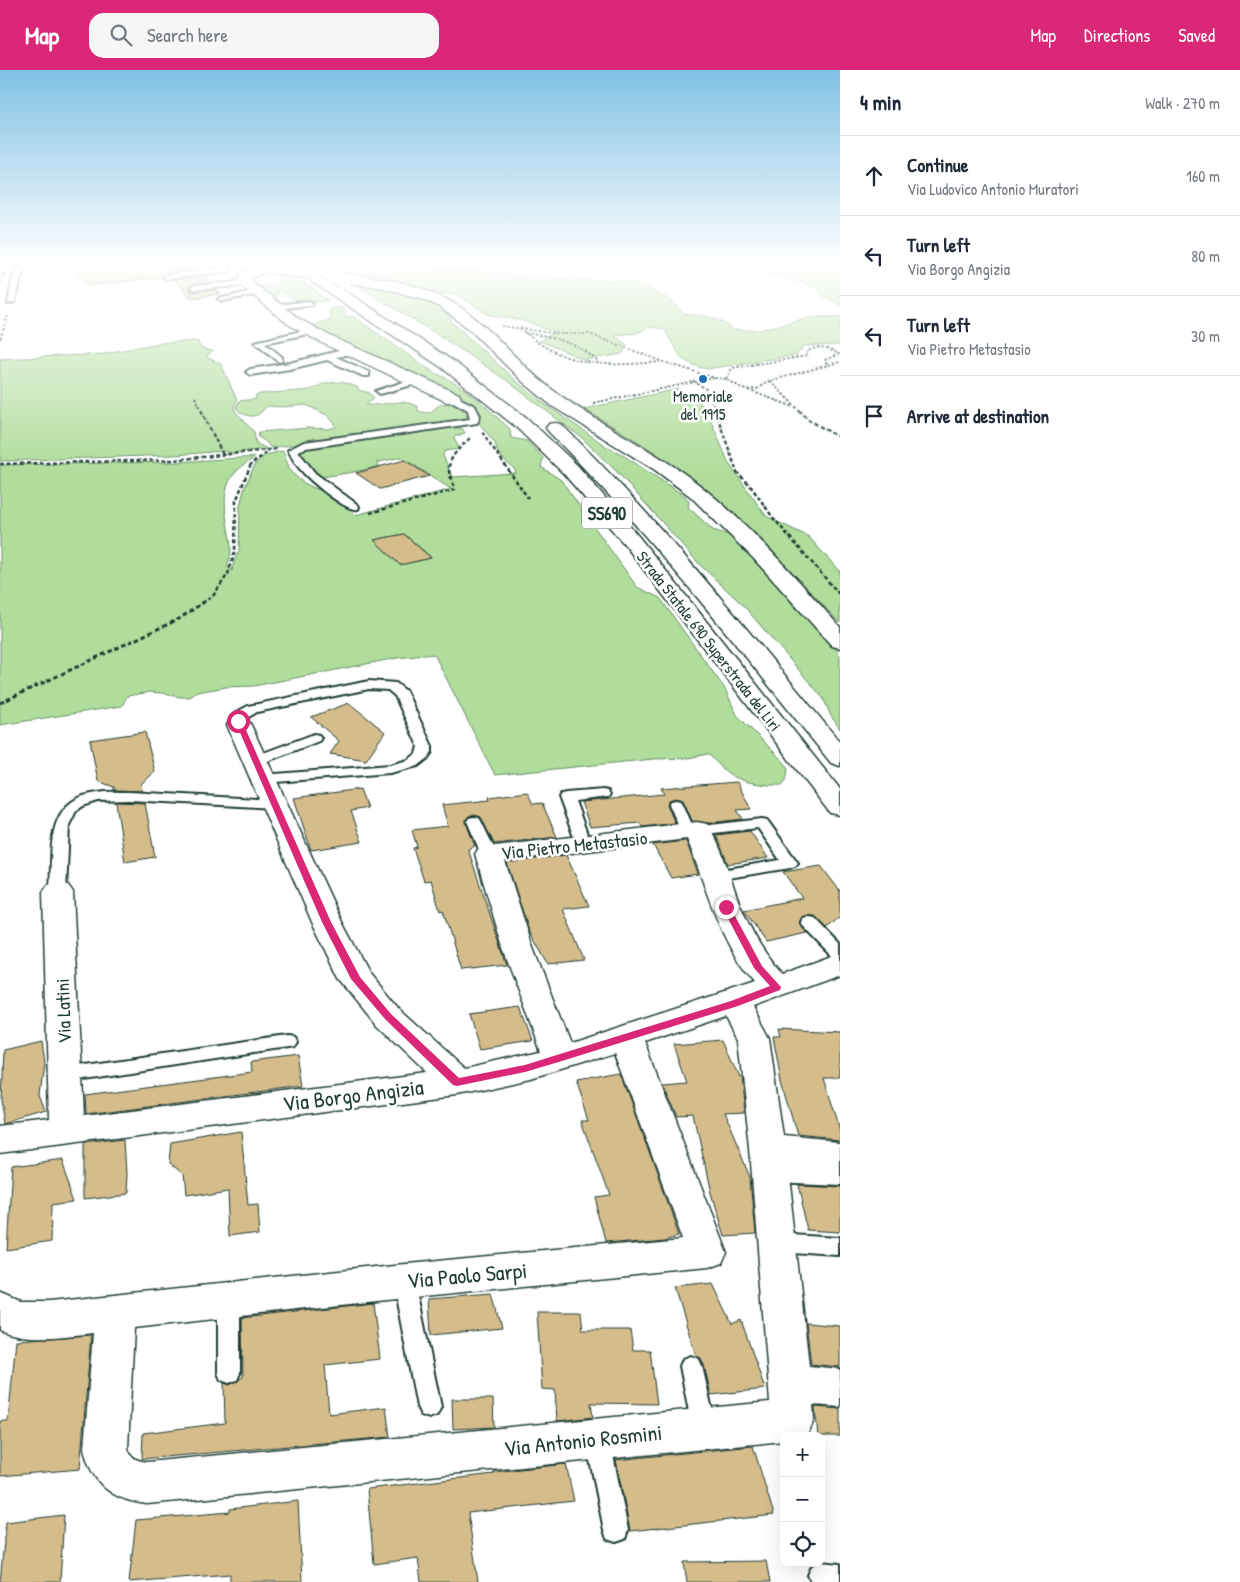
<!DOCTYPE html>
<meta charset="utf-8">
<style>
body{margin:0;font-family:"Patrick Hand",sans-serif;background:#f6f6f7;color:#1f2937}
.controls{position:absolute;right:15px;bottom:15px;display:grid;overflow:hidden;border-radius:10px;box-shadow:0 5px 20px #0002}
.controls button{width:45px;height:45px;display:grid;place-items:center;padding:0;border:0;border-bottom:1px solid #e0e1e3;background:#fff;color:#1f2937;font:25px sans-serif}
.stop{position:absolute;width:15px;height:15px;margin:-11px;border:4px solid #db2777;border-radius:50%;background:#fff}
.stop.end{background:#db2777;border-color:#fff;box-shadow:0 1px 5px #0008}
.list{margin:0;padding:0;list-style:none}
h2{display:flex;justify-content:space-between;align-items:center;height:65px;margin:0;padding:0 20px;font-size:21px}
h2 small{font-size:16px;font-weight:400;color:#747a83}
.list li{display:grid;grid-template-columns:32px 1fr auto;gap:15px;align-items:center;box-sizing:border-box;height:80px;padding:0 20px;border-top:1px solid #e0e1e3}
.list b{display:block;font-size:19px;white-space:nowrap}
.list p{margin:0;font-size:16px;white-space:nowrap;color:#747a83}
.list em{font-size:16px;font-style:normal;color:#747a83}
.icon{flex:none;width:28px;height:28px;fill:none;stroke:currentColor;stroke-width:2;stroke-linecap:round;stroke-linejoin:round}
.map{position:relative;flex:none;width:840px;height:1512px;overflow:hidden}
header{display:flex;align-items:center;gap:30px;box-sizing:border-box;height:70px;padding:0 25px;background:#db2777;color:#fff}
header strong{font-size:24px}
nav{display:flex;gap:28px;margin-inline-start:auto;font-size:18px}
.search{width:350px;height:45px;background:#f6f6f7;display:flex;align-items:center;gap:12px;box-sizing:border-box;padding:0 18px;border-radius:15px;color:#747a83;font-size:19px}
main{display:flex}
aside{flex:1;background:#fff}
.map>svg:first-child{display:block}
</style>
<header>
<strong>Map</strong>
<div class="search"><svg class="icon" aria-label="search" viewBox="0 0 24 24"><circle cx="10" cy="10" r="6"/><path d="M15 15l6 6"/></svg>Search here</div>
<nav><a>Map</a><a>Directions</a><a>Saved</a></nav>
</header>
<main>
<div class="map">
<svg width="840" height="1512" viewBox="0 0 840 1512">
<rect width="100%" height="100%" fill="#fff"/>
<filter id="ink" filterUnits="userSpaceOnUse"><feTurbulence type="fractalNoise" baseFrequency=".02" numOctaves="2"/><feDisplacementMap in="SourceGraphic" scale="10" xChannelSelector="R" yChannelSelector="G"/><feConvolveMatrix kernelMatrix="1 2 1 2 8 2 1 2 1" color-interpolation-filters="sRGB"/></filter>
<g filter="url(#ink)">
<g fill="#b0dd9b" stroke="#688d68" fill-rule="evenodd">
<path d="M 322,191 L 375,191 L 541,208 L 621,211 L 645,217 L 672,231 L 684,244 C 701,245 720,246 732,260 L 759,260 L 811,247 L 834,247 L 840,246 L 840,275 L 804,276 L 797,285 L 707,299 C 676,292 679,282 664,259 L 649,257 L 637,263 L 614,265 L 627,275 L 622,284 L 585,290 L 540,271 L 555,262 L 523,251 L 487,244 L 458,225 L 433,222 L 401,212 L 367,205 L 345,205 Z"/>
<polygon points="640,191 840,191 840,235 822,225 815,217 780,206 749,201 725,193 709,191 697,196"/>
<path d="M 298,208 L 328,230 C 316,233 301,233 290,228 C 285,225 282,222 275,221 L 278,224 L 277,226 L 263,226 L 258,218 C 265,214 271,216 278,213 C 285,210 289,208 298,208 Z"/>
<polygon points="357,214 402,223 441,238 452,252 517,312 546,335 606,376 618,382 685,426 689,432 688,437 713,460 729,465 787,521 793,536 811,548 840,585 840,659 831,646 823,628 742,534 701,496 620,405 582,368 506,310 437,264 356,215"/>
<path d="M 339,237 L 343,239 L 345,246 L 354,247 L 433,302 C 463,314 486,337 510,359 L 511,368 L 527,371 L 543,388 L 541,397 L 561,410 L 637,517 L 660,528 L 725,619 L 737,645 L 785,693 L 788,699 L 786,710 L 782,715 C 766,716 741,713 728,703 C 721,698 715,690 708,684 L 688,688 L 654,689 L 495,705 L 434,584 L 397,588 L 254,616 L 226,617 L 197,622 L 190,627 L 180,627 L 162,623 L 150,622 L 127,626 L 122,636 L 0,655 L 0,395 L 177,392 L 256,387 C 223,406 222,422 228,458 C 231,472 233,483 227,496 L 232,501 L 234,491 L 239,481 L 240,435 L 245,417 L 255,394 L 259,390 L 266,385 L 282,381 L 284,382 C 291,415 310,414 334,427 C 342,432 349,439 356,445 L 451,419 L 401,387 L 376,393 L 380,396 L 354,402 L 322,407 L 300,390 L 299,382 L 307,376 L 436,358 L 454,357 L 463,359 L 465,363 L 454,367 L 459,379 L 445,381 L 443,385 L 452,407 L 516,403 L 515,400 L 499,385 L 495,373 L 479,353 L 475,342 L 456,324 L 368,287 L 311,256 L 331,249 L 328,240 ZM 404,464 L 431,487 L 431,488 L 400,495 L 374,470 Z"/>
<polygon points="197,271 202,279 213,281 206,287 221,294 237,330 234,337 235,341 254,362 256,373 267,379 232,383 224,381 174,385 0,391 0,289 102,284 159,273"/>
<path d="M 342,312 L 357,317 L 359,320 L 370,323 L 374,328 L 366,334 L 368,335 C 385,336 403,327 418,337 L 417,340 C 434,348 431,337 443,334 C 452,332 465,339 468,346 L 460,352 L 271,378 L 265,371 L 258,367 L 259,362 L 308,358 L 329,359 L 337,356 L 327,345 L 306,335 L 282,337 L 268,336 C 264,338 262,342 259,344 C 252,349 240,344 236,338 L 239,331 L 257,329 L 255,326 L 260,324 L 310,320 L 325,313 Z"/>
<path d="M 679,319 L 699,331 L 710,348 L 729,394 L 766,446 L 809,467 L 840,502 L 840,553 C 799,510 759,464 714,426 C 674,392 629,366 584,339 Z"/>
</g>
<g fill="#d5bc8b" stroke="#1f3d34">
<polygon points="92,191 119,191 128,197 135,194 133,191 190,191 196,199 167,203 161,207 88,216 72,193"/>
<polygon points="203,206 209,213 194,214 188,219 194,222 216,220 221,224 191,228 174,210"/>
<polygon points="405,390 429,406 380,419 356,403"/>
<polygon points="404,464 431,488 400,495 374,470"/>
<polygon points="349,633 385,662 366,690 330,684 339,671 311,647"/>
<polygon points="145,662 155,702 141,714 142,721 114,720 114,717 98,711 90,670"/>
<polygon points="737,712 751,739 737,740 743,749 709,753 692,751 683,730 676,728 669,730 667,735 675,753 642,757 640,753 590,757 581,732 664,724 661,718"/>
<polygon points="360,719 367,738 351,741 362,772 311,780 294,728"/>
<polygon points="527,722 533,734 542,733 557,767 494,774 481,747 474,745 469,746 465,750 475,776 468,779 507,895 461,900 443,840 440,841 431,810 424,811 413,778 417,777 412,760 448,756 442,735 490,730 489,727"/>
<polygon points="116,732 145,733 155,787 125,792"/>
<polygon points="750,761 768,788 728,794 716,765"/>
<polygon points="686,771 698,804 671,808 653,775"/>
<polygon points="566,785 589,836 563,839 584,890 548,894 529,861 507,793"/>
<polygon points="821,796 840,821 840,847 827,858 815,846 803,846 799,853 807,863 766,872 744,840 802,828 783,802"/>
<polygon points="520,937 533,971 480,979 469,944"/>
<polygon points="779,959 840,962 840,1008 824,1008 840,1061 840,1070 798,1066 782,1010 774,967 781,967"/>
<polygon points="723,970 739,1007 740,1006 744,1043 723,1044 750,1107 755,1163 723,1165 710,1122 693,1046 676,1047 662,1013 687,1011 674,974"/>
<polygon points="41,971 44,992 40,1026 46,1042 5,1054 1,1029 3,980"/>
<polygon points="298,986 303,1016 86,1044 85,1024 252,1002 251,992"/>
<polygon points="621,1004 652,1088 679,1164 665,1168 606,1173 594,1127 609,1125 582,1050 589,1050 576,1012"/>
<polygon points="241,1062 248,1135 258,1134 260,1162 230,1166 228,1118 184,1125 182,1106 168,1094 170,1074"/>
<polygon points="125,1070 127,1103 126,1123 85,1128 85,1075"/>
<polygon points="63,1090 77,1129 53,1132 52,1171 6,1178 11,1097"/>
<polygon points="797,1114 840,1116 840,1162 808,1160"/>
<polygon points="713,1214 732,1254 741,1250 765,1319 711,1325 704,1295 701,1288 696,1286 675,1218"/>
<polygon points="493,1224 502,1258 431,1265 429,1229"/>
<polygon points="373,1233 380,1289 325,1295 329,1344 386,1337 390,1367 142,1389 143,1363 225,1353 224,1313 230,1315 243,1307 242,1248"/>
<polygon points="537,1242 581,1242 583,1260 630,1260 633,1280 650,1280 657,1334 591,1333 593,1347 557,1351 555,1320 542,1319"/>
<polygon points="806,1253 840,1256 840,1297 811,1294"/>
<polygon points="91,1265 80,1399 0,1406 0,1351 8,1351 16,1270"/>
<polygon points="452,1329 493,1329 494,1357 453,1359"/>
<polygon points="815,1337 840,1339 840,1366 818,1366"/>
<polygon points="753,1376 774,1445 630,1461 616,1390"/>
<polygon points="566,1394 574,1431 468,1443 478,1512 421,1512 418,1488 374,1494 367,1419 494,1404 494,1402"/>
<polygon points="298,1431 302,1512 230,1512 230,1504 129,1512 136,1450 230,1442 230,1439"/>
<polygon points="64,1445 60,1512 0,1512 6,1452"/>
<polygon points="766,1491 770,1512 687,1512 684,1492"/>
</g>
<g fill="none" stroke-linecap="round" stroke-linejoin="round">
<g stroke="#1f3d34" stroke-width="4">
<g id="lane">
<polygon points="24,191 32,191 22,204 15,232 8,234 12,209"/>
<polygon points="121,191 130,191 133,193 129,195"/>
<polygon points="228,197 231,197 231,201 167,209 163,207 167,205"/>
<polygon points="245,211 249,213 248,215 194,220 190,218 194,216"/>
<polygon points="257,220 261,222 260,224 222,231 218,229"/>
<polygon points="309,231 313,233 312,235 276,239 272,237 276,235"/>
<polygon points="310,259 314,261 313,263 265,273 282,287 282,291 279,292 255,272"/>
<polygon points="351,278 355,281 354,283 336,287 369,302 369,306 363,306 327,290 290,299 250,305 246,302 250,299 290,293"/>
<polygon points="416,308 420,311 419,313 380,324 376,321"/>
<path d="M 453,325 L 475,336 L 480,346 L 477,353 L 306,378 L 298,381 L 315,403 L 358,435 L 359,437 L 358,439 C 346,442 309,410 301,400 C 295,394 292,387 288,380 L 304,372 L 470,349 L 468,340 L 450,330 L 448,328 Z"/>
<polygon points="369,611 396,613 406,621 432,676 432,682 427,689 418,696 390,703 263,713 258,712 256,709 258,706 263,705 390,695 408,690 416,684 418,676 395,626 388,620 369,619 257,642 247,648 244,658 234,658 232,655 235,643 248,636"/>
<polygon points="314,664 319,665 321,668 319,671 260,694 250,694 248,691 250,688"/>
<polygon points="603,720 608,721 610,724 608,727 575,731 591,775 588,778 578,778 559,727 561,724 566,723"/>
<path d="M 129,722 L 274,730 L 279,731 L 281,734 L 279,737 L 274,738 L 129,730 L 98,731 L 83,736 L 76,741 L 69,755 L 66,822 L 64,826 L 52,826 L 50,822 C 53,781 43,729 98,723 C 108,721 119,722 129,722 Z"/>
<polygon points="676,730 681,731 683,734 693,757 762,749 767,750 798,793 795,796 790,798 716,810 710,808 708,805 710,802 780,790 758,758 687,766 682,764 669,734 671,731"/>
<polygon points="474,747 479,748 481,751 497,784 494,787 484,787 481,784 467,751 469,748"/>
<polygon points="809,847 815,848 840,874 840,890 834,888 803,856 801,852 803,848"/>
<polygon points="287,966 293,967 296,972 293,977 287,978 65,1012 58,1010 56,1005 58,1000 65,998"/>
<polygon points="770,1095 840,1098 840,1114 770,1111 763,1109 760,1103 763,1097"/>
<polygon points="777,1164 840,1168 840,1186 777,1182 770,1179 767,1173 770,1167"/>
<polygon points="404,1202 412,1205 415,1211 441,1337 437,1345 429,1348 421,1345 417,1337 393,1211 396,1205"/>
<polygon points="229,1221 237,1223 240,1230 240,1303 237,1310 229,1313 221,1310 218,1303 218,1230 221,1223"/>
<polygon points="691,1286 699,1289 702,1296 716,1357 712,1365 704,1368 696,1365 692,1357 680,1296 683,1289"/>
<polygon points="598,1359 606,1362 610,1370 628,1460 625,1469 616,1472 607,1469 604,1460 586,1370 590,1362"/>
<polygon points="821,1492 840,1494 840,1512 811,1512 808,1505 812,1496"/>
</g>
</g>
<g stroke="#1f3d34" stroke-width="3">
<g id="street">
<polygon points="262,194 269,198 267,201 253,207 252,212 298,248 330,266 459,324 461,328 459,332 447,332 320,272 288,254 238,213 241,202"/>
<path d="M 239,648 L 248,650 L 251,655 L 342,852 L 369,903 L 399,939 L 464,998 L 541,981 L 503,878 L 475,784 L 479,778 L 697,752 L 707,754 C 724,779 730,810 741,837 C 751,861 764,884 782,904 L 840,883 L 840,905 L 753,937 L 770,968 L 784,1067 L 840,1072 L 840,1100 L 787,1096 L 809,1296 L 840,1299 L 840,1337 L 813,1335 L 814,1350 L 808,1364 L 784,1366 L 784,1371 L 147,1434 C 111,1430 91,1413 84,1378 L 93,1263 C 63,1266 31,1272 2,1261 L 0,1260 L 0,1223 L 21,1232 L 49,1232 L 404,1194 L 683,1168 L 615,983 L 531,1009 L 457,1025 L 0,1084 L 0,1056 L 49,1050 L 43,822 L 48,815 L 58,813 L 68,815 L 73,822 L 84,1046 L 427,1003 L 377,955 L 340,909 L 312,852 L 227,655 L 230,650 ZM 687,769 C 707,818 719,873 755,913 L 570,973 L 533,878 L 505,791 ZM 726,946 L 738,968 L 750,1080 L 770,1332 L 147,1392 C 138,1391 130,1388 128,1378 L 134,1258 L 404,1228 L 707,1198 L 721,1193 L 726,1182 L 645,973 Z"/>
</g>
</g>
<g stroke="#1f3d34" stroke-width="3">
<path id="secondary" d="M 226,191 C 245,188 264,195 282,197 C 337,205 398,203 448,230 C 488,251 514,291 550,318 C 596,353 648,376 693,410 C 745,449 797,509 840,557 L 840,578 L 832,576 L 753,488 L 690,426 L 655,400 L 552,336 L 522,311 L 468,258 L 438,236 L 421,228 L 379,217 L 281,205 L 228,194 Z"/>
</g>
<g stroke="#1f3d34" stroke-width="3">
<g id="highway">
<polygon points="282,191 298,191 308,198 306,201 296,201"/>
<polygon points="317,205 322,206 453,291 527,348 578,396 639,467 840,719 840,745 830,743 625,475 564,404 515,356 441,297 312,212 310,209"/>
<path d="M 555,353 L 561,354 C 662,453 750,563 840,672 L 840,696 L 831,693 C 740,580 651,465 549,362 L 546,358 L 549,354 Z"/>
</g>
</g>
<g stroke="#1f3d34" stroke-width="2" stroke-dasharray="2.5 2" stroke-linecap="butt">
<polyline points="502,256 559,264 589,264 664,292 715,308 726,309 745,320 757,319 769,311 840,292"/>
<path d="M 520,258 C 565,299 604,296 661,292"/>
<path d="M 525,263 C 551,267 579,272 598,292"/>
<polyline points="0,269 8,246"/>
<path d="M 726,309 L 732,298 L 807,286 L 807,282 C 818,274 828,279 839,284 L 825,290 L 827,295"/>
<polyline points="693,311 705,318 716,341"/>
<polyline points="770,311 800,341"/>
<polyline points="748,320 794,337"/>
<polyline points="195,327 202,341"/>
<polyline points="593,333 714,308"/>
</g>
<g stroke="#1f3d34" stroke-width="2.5" stroke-dasharray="4 2.5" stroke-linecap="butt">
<polyline points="201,340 223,385"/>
<polyline points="715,340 737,402 752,418 774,449 840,525"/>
<polyline points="799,340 809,350 840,368"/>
<polyline points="482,362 528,428"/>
<polyline points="0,394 174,390 277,379"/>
<path d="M 370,443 L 454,420 C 454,413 450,408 449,401 C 448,387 461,377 470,368"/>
<polyline points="202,533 213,526 228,504 235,481 236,431 251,394 269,381"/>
</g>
<polyline stroke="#1f3d34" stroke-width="3" stroke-dasharray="4.5 3" stroke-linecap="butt" points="0,633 179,549 204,532"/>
<use href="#lane" fill="#fff" fill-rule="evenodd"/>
<use href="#street" fill="#fff" fill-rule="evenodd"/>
<use href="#secondary" fill="#fff" fill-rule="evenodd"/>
<use href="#highway" fill="#fff" fill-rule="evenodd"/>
<g stroke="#1f3d34" stroke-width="3">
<polyline id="rail" points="0,213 10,191"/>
</g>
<use href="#rail" stroke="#fff" stroke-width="2" stroke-dasharray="6" stroke-linecap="butt"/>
<g stroke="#1f3d34" stroke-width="17" stroke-linecap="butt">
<polyline id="highway-bridge" points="324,200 342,211"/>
</g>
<use href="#highway-bridge" stroke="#fff" stroke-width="15"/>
</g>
</g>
<linearGradient id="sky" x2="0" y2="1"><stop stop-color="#80c1e5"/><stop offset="0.48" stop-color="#fff"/><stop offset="1" stop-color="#fff" stop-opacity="0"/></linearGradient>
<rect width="840" height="402" fill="url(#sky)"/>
<polygon fill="#db2777" points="236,649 242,651 331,852 360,907 391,944 459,1008 525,995 560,984 731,931 770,916 754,898 722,837 723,835 729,835 762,896 781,917 780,920 738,936 562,991 525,1002 457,1016 453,1015 385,949 351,909 322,852 235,651"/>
<circle fill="#1f6fb2" stroke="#fff" stroke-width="2" cx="703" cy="309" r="5"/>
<g text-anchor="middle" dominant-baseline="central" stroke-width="5" stroke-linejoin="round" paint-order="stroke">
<g font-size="16" fill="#1f3d34" stroke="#fff">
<text x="703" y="326">Memoriale<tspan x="703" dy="18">del 1915</tspan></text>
</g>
<g font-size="16" fill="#1f3d34" stroke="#fff">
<text transform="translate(709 571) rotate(52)">Strada Statale 690 Superstrada del Liri</text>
</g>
<rect fill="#fff" stroke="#627771" stroke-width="1" x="582" y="427.5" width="50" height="31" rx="4"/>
<g font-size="18" font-weight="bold" fill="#1f3d34">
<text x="607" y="443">SS690</text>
</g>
<g font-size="19" fill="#1f3d34" stroke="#fff">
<text transform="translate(574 775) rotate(-6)">Via Pietro Metastasio</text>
<text transform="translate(63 941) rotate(-92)">Via Latini</text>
</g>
<g font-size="22" fill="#1f3d34" stroke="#fff">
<text transform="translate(353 1025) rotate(-7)">Via Borgo Angizia</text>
<text transform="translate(467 1205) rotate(-5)">Via Paolo Sarpi</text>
<text transform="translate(583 1370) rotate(-6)">Via Antonio Rosmini</text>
</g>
</g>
</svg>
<div class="controls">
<button>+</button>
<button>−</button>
<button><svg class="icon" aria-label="locate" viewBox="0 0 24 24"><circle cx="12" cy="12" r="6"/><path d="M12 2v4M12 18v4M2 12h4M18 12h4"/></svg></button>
</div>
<div class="stop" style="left:238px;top:651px"></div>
<div class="stop end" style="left:726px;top:837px"></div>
</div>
<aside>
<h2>4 min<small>Walk · 270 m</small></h2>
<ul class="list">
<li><svg class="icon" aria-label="ahead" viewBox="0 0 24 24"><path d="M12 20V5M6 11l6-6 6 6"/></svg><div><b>Continue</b><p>Via Ludovico Antonio Muratori</p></div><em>160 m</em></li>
<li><svg class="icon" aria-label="left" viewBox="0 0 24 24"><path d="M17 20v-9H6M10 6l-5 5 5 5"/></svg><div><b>Turn left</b><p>Via Borgo Angizia</p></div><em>80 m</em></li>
<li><svg class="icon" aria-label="left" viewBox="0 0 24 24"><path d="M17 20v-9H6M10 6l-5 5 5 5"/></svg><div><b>Turn left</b><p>Via Pietro Metastasio</p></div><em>30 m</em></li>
<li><svg class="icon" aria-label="arrive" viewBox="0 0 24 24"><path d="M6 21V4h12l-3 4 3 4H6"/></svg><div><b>Arrive at destination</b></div></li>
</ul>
</aside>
</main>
